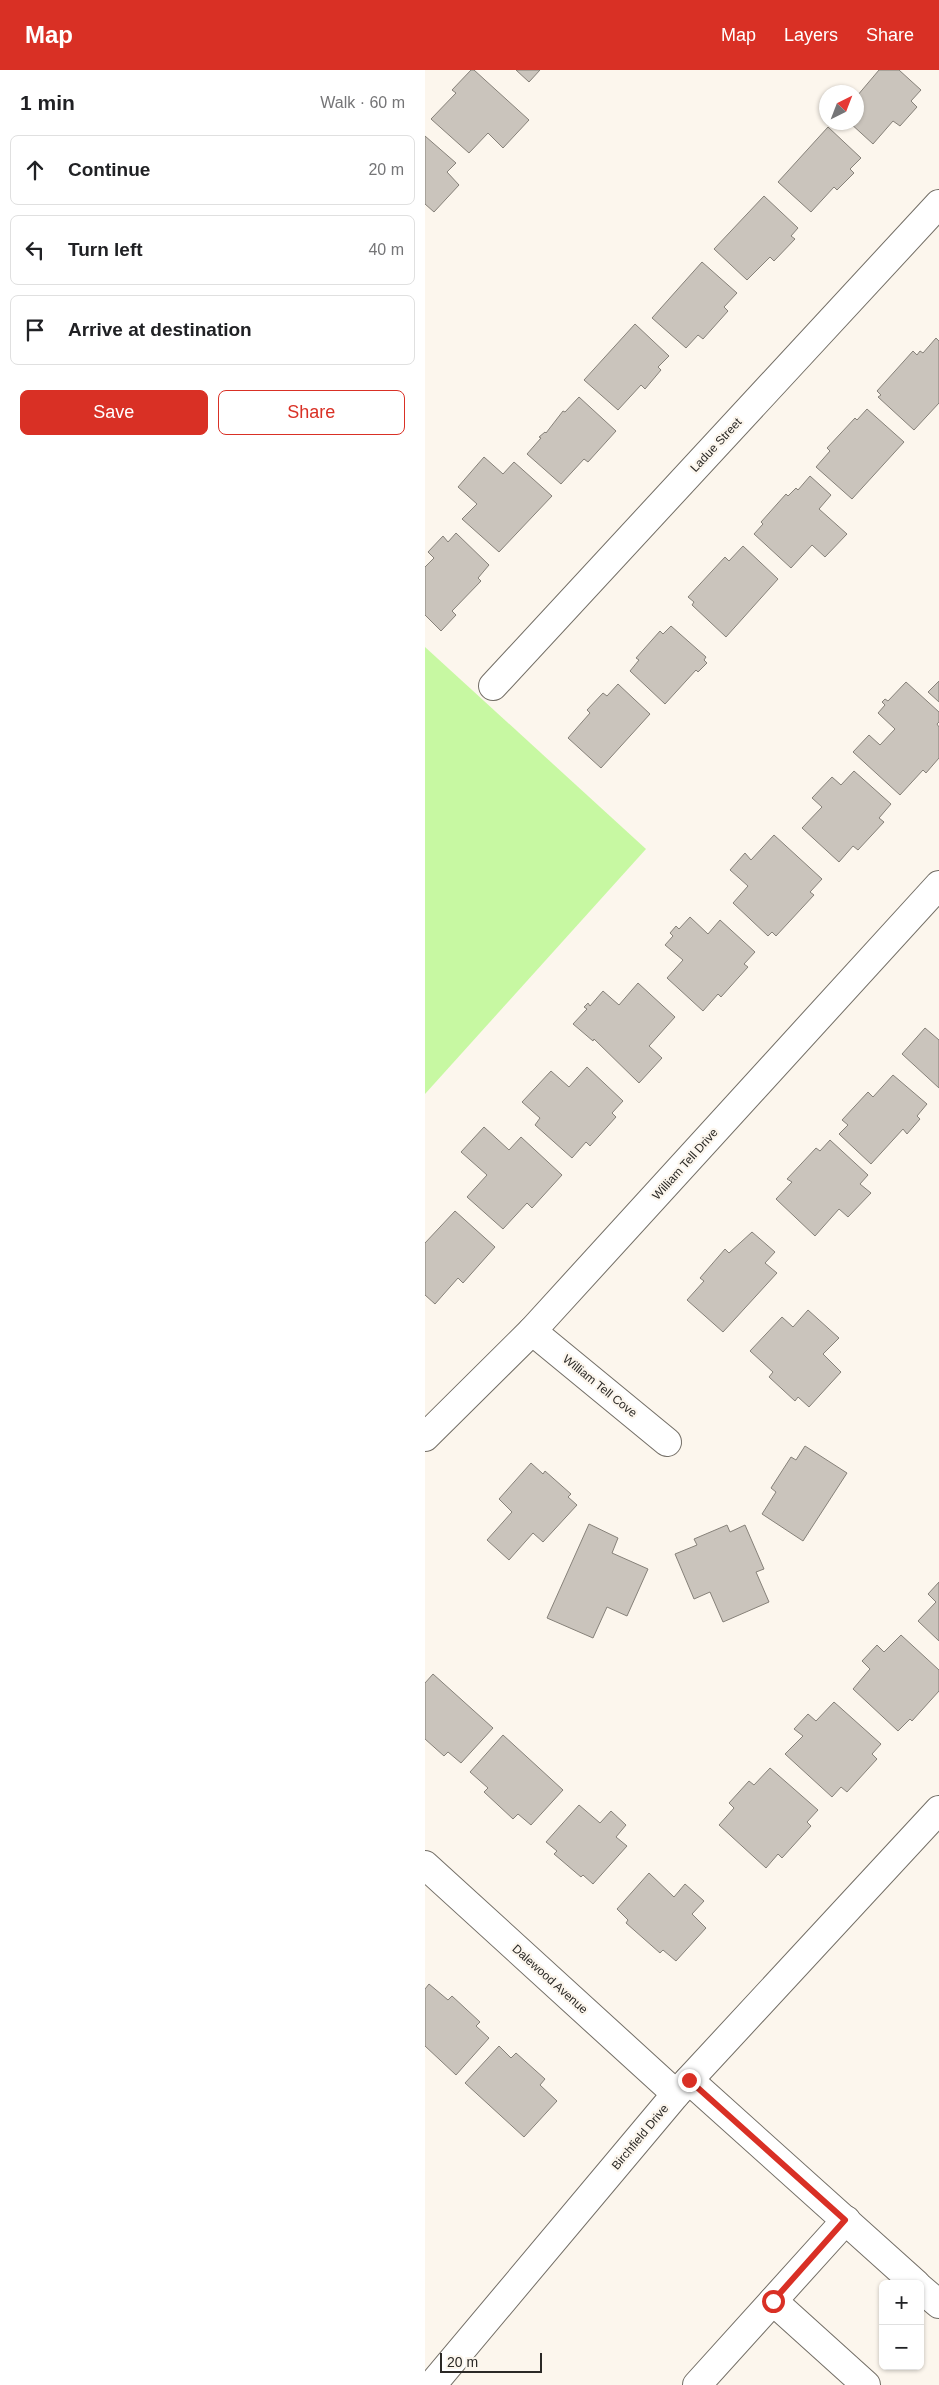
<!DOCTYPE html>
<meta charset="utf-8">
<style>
body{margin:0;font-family:Arial,sans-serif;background:#f2f2f2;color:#202124}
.controls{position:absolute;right:15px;bottom:15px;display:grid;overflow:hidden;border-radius:8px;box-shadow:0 1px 4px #0004}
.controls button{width:45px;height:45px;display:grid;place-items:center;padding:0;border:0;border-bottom:1px solid #e0e0e0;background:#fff;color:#202124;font:25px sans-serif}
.compass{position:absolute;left:394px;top:15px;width:45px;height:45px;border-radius:50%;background:#fff;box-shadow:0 1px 4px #0004;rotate:42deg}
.scale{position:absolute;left:15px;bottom:12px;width:102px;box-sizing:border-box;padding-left:5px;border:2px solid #2b2926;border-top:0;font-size:14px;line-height:18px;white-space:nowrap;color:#2b2926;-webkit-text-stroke:4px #fcf6ed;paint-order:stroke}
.stop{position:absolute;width:15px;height:15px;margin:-11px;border:4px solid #d93025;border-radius:50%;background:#fff}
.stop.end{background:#d93025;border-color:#fff;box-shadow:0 1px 5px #0008}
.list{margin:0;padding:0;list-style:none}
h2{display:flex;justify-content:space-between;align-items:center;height:65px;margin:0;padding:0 20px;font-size:21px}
h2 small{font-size:16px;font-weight:400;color:#757577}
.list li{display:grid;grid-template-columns:32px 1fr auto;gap:15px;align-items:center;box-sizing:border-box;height:70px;margin:0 10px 10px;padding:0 10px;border:1px solid #e0e0e0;border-radius:8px}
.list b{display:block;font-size:19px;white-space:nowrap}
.list em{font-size:16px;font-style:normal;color:#757577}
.actions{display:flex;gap:10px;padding:15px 20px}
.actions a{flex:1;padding:11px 0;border:1px solid #d93025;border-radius:8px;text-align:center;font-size:18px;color:#d93025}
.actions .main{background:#d93025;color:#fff}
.icon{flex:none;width:28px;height:28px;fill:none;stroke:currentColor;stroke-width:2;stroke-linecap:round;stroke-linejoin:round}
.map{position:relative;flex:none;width:514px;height:2315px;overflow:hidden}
header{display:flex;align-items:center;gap:30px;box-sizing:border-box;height:70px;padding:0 25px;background:#d93025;color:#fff}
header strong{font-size:24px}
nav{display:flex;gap:28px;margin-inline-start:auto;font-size:18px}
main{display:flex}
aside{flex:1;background:#fff}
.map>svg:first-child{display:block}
</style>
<header>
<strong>Map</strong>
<nav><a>Map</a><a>Layers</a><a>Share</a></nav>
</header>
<main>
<aside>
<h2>1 min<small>Walk · 60 m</small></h2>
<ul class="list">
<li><svg class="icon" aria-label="ahead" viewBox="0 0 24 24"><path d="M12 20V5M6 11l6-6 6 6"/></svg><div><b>Continue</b></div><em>20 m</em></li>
<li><svg class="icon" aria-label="left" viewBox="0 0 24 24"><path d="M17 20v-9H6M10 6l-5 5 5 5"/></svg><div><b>Turn left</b></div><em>40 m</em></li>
<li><svg class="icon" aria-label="arrive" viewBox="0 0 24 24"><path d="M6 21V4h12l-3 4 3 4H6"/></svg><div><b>Arrive at destination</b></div></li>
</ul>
<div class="actions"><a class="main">Save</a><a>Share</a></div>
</aside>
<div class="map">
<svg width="514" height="2315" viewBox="0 0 514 2315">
<rect width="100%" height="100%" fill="#fcf6ed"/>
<polygon fill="#c7f8a2" points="0,577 221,779 0,1024"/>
<g fill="#cac4bc" stroke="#868179">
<polygon points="46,0 49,0 104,50 78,78 63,63 44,83 6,49 31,23 27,20"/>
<polygon points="91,0 115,0 104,12"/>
<polygon points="454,0 474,0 496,20 486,31 492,37 475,56 468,51 448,74 424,52 432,52 432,26"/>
<polygon points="403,57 436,88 425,99 429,103 412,120 409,117 386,142 353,112"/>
<polygon points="0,66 31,93 22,102 34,115 9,142 0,134"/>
<polygon points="339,126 373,158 366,166 370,169 349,191 345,187 322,210 289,179"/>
<polygon points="277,192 312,223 299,237 303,241 278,269 273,265 261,278 227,248"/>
<polygon points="210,254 244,286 233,297 236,300 220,319 216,315 193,340 159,310"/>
<polygon points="511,268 514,271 514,333 489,360 453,327 456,325 452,321 488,281 492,285 495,281 498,283"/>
<polygon points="154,327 191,361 163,392 159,389 136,414 102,384 116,368 114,367 120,362 121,363 138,341 140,342"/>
<polygon points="442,339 479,372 427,429 391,397 405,381 402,378 430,348 432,350"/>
<polygon points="59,387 78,404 89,392 127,426 74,482 37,449 52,434 33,417"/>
<polygon points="385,406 406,425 394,439 422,464 400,487 387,475 366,498 329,464 338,454 336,452 361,424 363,426 371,418 373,420"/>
<polygon points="31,463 64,495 53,508 56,511 27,541 31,545 16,561 0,545 0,497 9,488 3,482 18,466 23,472"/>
<polygon points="318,476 353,509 301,567 267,535 269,532 263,527 300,487 304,491"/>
<polygon points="246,556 281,587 279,590 282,593 273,602 271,600 240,634 205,601 214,590 211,588 235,561 238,564"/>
<polygon points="514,611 514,632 503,622"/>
<polygon points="481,612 514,642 514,652 512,654 514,657 514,688 501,703 498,700 475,725 428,682 444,665 455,675 470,659 453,643 460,635 457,632 460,629 463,631"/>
<polygon points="193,614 225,644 176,698 143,668 165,643 162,640 178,623 182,626"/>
<polygon points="429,701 466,734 454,748 459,752 433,780 428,776 414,792 377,758 397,737 387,728 407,707 416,715"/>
<polygon points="349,765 397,809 385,822 389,825 351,866 347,862 343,866 308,833 323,816 305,800 320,783 326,790"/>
<polygon points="265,847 283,864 295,850 330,882 319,894 323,897 296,927 293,924 278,941 242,908 258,890 240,875 248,866 245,863 251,856 254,859"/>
<polygon points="213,913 250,947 224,976 237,988 214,1013 169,969 168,971 148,954 162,939 159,937 163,933 165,936 178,921 194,935"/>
<polygon points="500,958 514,970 514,1018 477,984"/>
<polygon points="162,997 198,1031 187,1043 191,1047 165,1076 161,1072 147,1088 110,1055 115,1048 97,1032 126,1001 144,1017"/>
<polygon points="468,1005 502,1034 492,1046 495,1049 482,1064 478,1059 446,1094 414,1064 423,1055 417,1050 443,1022 448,1027"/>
<polygon points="59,1057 84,1080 96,1067 137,1105 107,1138 102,1133 78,1159 42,1127 62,1105 36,1082"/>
<polygon points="405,1070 443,1105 435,1114 446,1123 423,1147 414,1139 390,1166 351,1129 367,1112 362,1109 391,1078 395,1081"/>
<polygon points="30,1141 70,1177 38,1213 33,1208 10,1234 0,1225 0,1173"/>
<polygon points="327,1162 350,1182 340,1193 352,1203 298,1262 262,1230 279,1211 275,1208 300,1179 304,1183"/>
<polygon points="383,1240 414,1268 398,1284 416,1302 384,1337 373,1327 370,1331 344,1307 348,1302 325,1281 357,1247 368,1257"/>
<polygon points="380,1376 422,1403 378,1471 337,1444 351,1422 346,1418 366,1387 371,1390"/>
<polygon points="106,1393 118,1404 120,1401 146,1424 143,1427 152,1435 118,1472 108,1463 84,1490 62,1470 87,1442 74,1429"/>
<polygon points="164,1454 193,1468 187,1483 223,1499 202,1546 182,1537 168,1568 122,1548"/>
<polygon points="302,1455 305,1462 320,1455 339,1499 331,1502 344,1532 298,1552 285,1522 269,1529 250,1484 272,1475 269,1469"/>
<polygon points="514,1512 514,1571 493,1551 511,1532 503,1524"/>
<polygon points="476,1565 514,1600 514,1621 487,1651 485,1649 473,1661 428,1619 445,1599 437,1591 452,1575 459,1582"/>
<polygon points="8,1604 68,1658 36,1693 23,1682 19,1686 0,1669 0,1613"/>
<polygon points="409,1632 456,1674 447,1684 452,1689 422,1722 416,1717 407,1727 360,1684 378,1666 369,1659 383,1644 391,1651"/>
<polygon points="78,1665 138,1720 106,1755 93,1744 88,1749 59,1722 63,1718 45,1702"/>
<polygon points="345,1698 393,1740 382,1752 386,1756 357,1788 353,1784 341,1798 294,1755 309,1738 304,1733 324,1711 329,1715"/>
<polygon points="154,1735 175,1753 186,1741 201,1755 191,1767 202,1776 168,1814 158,1805 156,1807 129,1784 132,1781 121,1772"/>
<polygon points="224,1803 249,1827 260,1814 279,1831 267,1844 281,1858 251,1891 238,1880 235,1883 201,1853 203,1850 192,1839"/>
<polygon points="4,1914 23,1930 27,1926 55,1952 51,1956 64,1968 31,2005 0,1976 0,1919"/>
<polygon points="74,1976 86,1988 91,1983 120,2009 115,2015 132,2031 99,2067 40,2013"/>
</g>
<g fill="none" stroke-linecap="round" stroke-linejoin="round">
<g stroke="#736e66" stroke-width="30">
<g id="minor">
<polyline points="68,616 514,134"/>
<polyline points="107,1261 242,1372"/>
<polyline points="0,1367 107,1261 514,815"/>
<polyline points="0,1795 251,2024"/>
<polyline points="264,2010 491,2214"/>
<polyline points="495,2218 514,2234"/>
<polyline points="348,2231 441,2315"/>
<polyline points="7,2315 251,2024 514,1740"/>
<polyline points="272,2315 421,2150"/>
</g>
</g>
<use href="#minor" stroke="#fff" stroke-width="28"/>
</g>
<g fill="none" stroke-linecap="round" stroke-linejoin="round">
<polyline stroke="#d93025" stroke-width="6" points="264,2010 420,2150 348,2231"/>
</g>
<g text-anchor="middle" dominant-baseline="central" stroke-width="4.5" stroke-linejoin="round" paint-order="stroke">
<g font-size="12" fill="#2b2926" stroke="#fcf6ed">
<text transform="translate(291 375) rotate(-47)">Ladue Street</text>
<text transform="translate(260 1094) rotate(-48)">William Tell Drive</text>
<text transform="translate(175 1316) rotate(39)">William Tell Cove</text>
<text transform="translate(125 1909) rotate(42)">Dalewood Avenue</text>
<text transform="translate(215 2067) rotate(-50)">Birchfield Drive</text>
</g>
</g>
</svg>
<div class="controls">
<button>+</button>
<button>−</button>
</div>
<svg class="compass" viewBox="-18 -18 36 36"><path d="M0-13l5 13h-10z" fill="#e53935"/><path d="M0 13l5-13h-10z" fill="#757577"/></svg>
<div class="scale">20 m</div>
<div class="stop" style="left:348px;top:2231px"></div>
<div class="stop end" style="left:264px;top:2010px"></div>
</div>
</main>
